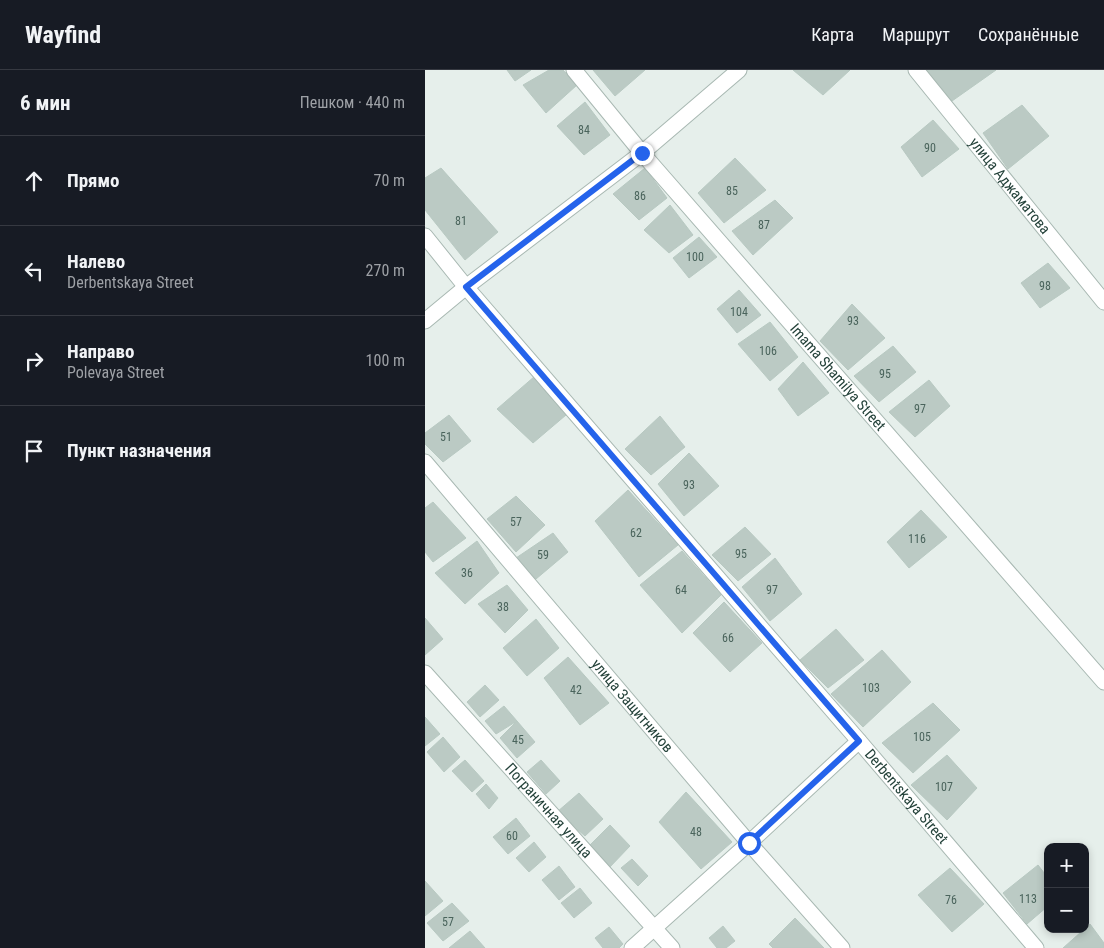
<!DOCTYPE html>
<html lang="ru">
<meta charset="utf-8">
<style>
body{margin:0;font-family:"Roboto Condensed",sans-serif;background:#20242c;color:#f1f3f6}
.controls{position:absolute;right:15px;bottom:15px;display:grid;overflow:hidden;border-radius:10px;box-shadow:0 2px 8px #0003}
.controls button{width:45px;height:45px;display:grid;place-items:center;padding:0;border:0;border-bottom:1px solid #363941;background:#171b24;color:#f1f3f6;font:25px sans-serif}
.stop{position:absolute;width:15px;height:15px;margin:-11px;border:4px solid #2563eb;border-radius:50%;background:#fff}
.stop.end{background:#2563eb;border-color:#fff;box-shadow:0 1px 5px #0008}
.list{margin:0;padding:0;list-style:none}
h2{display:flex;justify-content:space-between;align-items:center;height:65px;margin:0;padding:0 20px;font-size:21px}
h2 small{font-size:16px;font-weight:400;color:#9ea1a6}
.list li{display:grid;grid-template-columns:32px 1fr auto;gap:15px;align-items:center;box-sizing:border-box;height:90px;padding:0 20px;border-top:1px solid #363941}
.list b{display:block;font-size:19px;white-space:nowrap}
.list p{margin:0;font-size:16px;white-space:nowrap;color:#9ea1a6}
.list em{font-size:16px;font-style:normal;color:#9ea1a6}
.icon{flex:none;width:28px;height:28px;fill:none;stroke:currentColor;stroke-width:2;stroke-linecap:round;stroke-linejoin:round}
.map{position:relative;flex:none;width:679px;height:878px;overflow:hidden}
header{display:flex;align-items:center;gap:30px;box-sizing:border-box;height:70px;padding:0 25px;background:#171b24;border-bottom:1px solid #363941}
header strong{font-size:24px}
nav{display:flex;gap:28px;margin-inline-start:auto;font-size:18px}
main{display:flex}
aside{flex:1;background:#171b24}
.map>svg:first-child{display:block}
</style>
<header>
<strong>Wayfind</strong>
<nav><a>Карта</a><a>Маршрут</a><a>Сохранённые</a></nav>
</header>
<main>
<aside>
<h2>6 мин<small>Пешком · 440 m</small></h2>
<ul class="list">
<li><svg class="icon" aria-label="ahead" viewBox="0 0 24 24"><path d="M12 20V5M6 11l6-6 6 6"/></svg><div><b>Прямо</b></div><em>70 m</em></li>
<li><svg class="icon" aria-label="left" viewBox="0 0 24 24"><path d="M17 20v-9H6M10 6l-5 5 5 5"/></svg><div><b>Налево</b><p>Derbentskaya Street</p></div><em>270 m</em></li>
<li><svg class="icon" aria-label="right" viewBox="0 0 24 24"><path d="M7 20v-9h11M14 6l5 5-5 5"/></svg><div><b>Направо</b><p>Polevaya Street</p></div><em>100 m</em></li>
<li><svg class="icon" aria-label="arrive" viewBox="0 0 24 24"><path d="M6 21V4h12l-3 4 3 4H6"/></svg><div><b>Пункт назначения</b></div></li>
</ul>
</aside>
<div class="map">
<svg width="679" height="878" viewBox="0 0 679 878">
<rect width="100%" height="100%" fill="#e6efeb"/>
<g fill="#bbcac4" stroke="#b8c9c2">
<polygon points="82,0 106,0 90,11"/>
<polygon points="124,0 138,0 152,15 121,43 98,15"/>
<polygon points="168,0 220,0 190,26"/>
<polygon points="368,0 425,0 398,25"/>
<polygon points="501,0 571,0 527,31"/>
<polygon points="160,32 185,65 159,85 132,56"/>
<polygon points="597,35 624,66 583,99 558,63"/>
<polygon points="508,50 534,79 497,107 476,77"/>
<polygon points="310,88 341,120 299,153 273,123"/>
<polygon points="16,98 73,162 40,190 0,140 0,108"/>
<polygon points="220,98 242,128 214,150 188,124"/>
<polygon points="350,130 368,148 328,185 307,161"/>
<polygon points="245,135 268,165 244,183 219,160"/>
<polygon points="274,167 292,187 264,208 248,188"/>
<polygon points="623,193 645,218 615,238 596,213"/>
<polygon points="314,220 336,245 312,263 292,239"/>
<polygon points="427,234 460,268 423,300 395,271"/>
<polygon points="345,252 373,287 345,311 313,274"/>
<polygon points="468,276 491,302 454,332 429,306"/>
<polygon points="378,292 404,323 373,346 353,319"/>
<polygon points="110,306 141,345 108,373 72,339"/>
<polygon points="504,310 525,336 490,367 464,342"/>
<polygon points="24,345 46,371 18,392 0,374 0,363"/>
<polygon points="235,346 260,377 226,405 200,379"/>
<polygon points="264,383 294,416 259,446 233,414"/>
<polygon points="203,420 253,475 214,507 170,451"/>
<polygon points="91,426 120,455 91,482 62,449"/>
<polygon points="8,432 41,468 8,492 0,482 0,438"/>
<polygon points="496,440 522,467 484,498 462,472"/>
<polygon points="320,457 346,484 313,511 287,485"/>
<polygon points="128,463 143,482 111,509 91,488"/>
<polygon points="52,471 74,503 40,534 10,503"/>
<polygon points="257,481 296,525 257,563 215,515"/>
<polygon points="350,488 377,524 345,551 317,517"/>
<polygon points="82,515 103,540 80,563 53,534"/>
<polygon points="299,532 337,573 305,602 268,563"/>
<polygon points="0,548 18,569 0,585"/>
<polygon points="111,549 134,578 102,606 78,578"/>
<polygon points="411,559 439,590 403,618 375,590"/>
<polygon points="457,580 486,612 438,657 406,624"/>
<polygon points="143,587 184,633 155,655 119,608"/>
<polygon points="60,615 74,630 55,647 42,632"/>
<polygon points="508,633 535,660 488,703 457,673"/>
<polygon points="79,636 92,651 71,664 60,651"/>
<polygon points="0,647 15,664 0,676"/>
<polygon points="92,651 110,672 92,688 75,668"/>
<polygon points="18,667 35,687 19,702 2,682"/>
<polygon points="522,685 552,718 522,750 486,715"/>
<polygon points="40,690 59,711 47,722 27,701"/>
<polygon points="116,690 135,711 121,724 102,702"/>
<polygon points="61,714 73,728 64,739 51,724"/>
<polygon points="261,722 307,772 276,799 234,752"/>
<polygon points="154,723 178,749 160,766 132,742"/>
<polygon points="91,748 105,766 83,784 68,767"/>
<polygon points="185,755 205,776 183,799 163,777"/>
<polygon points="109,772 121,787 104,802 91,788"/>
<polygon points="207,789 223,806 213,816 196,798"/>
<polygon points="613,795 623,808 623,836 602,854 578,823"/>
<polygon points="134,796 150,817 134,830 117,810"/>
<polygon points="525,798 559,834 527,862 493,825"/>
<polygon points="0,811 18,831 0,846"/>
<polygon points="155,818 167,833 149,848 136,833"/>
<polygon points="27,833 44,851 18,871 2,853"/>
<polygon points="370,848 399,878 348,878 344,874"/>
<polygon points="665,854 679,873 679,878 638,878"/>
<polygon points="298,856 310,871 301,878 292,878 284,868"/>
<polygon points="184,857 198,874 194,878 178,878 170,868"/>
<polygon points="45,861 60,878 24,878"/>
</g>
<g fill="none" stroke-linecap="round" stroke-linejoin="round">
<g stroke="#a8b8b2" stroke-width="17">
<g id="minor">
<path id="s1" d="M 149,0 L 217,83 L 679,612"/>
<path id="s2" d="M 491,0 L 679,232"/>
<path id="s3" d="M 0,166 L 41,217 L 434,671 L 611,878"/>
<polyline points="0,251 41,217 217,83 314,0"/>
<path id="s4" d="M 0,392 L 324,773 L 417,878"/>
<path id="s5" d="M 0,603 L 247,878"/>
<polyline points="207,878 324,773 434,671"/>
</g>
</g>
<use href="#minor" stroke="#fff" stroke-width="15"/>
</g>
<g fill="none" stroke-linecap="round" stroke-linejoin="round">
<polyline stroke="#2563eb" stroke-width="6" points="217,83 41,217 434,671 324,773"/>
</g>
<g text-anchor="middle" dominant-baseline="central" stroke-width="5" stroke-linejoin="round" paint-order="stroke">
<g font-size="12" fill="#4a645c">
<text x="159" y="60">84</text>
<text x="505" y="78">90</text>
<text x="307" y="121">85</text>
<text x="215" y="126">86</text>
<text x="36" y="151">81</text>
<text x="339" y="155">87</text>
<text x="270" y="187">100</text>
<text x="620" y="216">98</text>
<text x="314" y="242">104</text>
<text x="428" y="251">93</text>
<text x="343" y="281">106</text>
<text x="460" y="304">95</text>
<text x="495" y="339">97</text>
<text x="21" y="367">51</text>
<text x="264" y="415">93</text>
<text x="91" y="452">57</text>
<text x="211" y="463">62</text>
<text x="492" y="469">116</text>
<text x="316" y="484">95</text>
<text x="118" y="485">59</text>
<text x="42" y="503">36</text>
<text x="256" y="520">64</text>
<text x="347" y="520">97</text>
<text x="78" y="537">38</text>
<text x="303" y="568">66</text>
<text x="446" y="618">103</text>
<text x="151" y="620">42</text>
<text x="497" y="667">105</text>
<text x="93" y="670">45</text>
<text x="519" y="717">107</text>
<text x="271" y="762">48</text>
<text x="87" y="766">60</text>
<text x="603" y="829">113</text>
<text x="526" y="830">76</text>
<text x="23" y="852">57</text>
</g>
<g font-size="15" fill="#24423a" stroke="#f7fbf9">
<text stroke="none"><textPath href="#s2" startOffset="149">улица Аджаматова</textPath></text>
<text stroke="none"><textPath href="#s1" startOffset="405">Imama Shamilya Street</textPath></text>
<text stroke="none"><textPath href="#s4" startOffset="320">улица Защитников</textPath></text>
<text stroke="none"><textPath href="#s3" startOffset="739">Derbentskaya Street</textPath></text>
<text stroke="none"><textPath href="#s5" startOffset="185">Пограничная улица</textPath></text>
</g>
</g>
</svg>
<div class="controls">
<button>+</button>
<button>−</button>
</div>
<div class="stop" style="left:324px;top:773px"></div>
<div class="stop end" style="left:217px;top:83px"></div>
</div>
</main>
